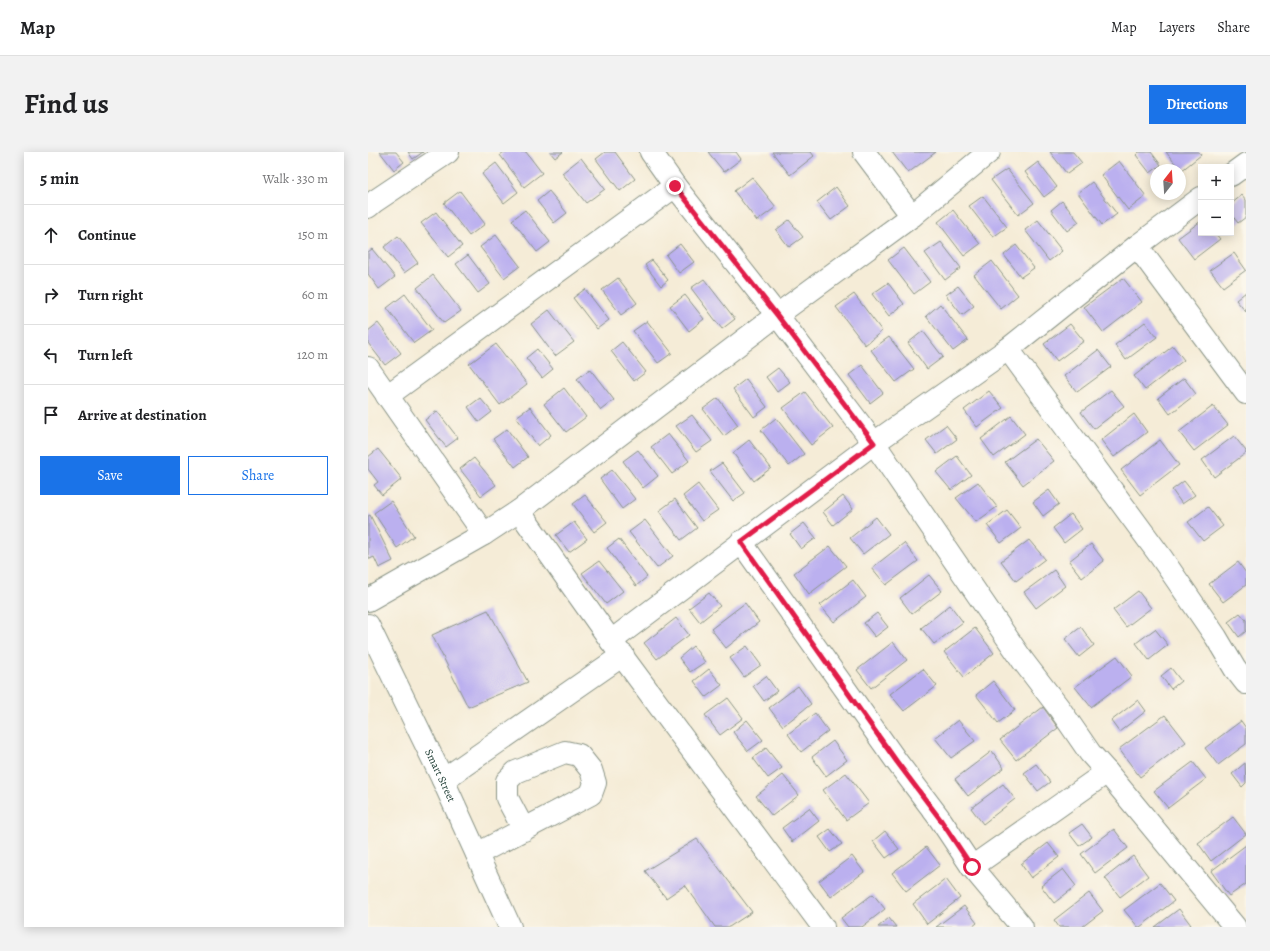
<!DOCTYPE html>
<meta charset="utf-8">
<style>
body{margin:0;font-family:Alegreya,serif;background:#f2f2f2;color:#202124}
.controls{position:absolute;right:12px;top:12px;display:grid;overflow:hidden;border-radius:0px;box-shadow:0 2px 10px #0003}
.controls button{width:36px;height:36px;display:grid;place-items:center;padding:0;border:0;border-bottom:1px solid #e0e0e0;background:#fff;color:#202124;font:20px sans-serif}
.compass{position:absolute;left:782px;top:12px;width:36px;height:36px;border-radius:50%;background:#fff;box-shadow:0 2px 10px #0003;rotate:17deg}
.stop{position:absolute;width:12px;height:12px;margin:-9px;border:3px solid #e11d48;border-radius:50%;background:#fff}
.stop.end{background:#e11d48;border-color:#fff;box-shadow:0 1px 4px #0008}
.list{margin:0;padding:0;list-style:none}
h2{display:flex;justify-content:space-between;align-items:center;height:52px;margin:0;padding:0 16px;font-size:17px}
h2 small{font-size:13px;font-weight:400;color:#757577}
.list li{display:grid;grid-template-columns:26px 1fr auto;gap:12px;align-items:center;box-sizing:border-box;height:60px;padding:0 16px;border-top:1px solid #e0e0e0}
.list b{display:block;font-size:15px;white-space:nowrap}
.list em{font-size:13px;font-style:normal;color:#757577}
.actions{display:flex;gap:8px;padding:12px 16px}
.actions a{flex:1;padding:9px 0;border:1px solid #1a73e8;border-radius:0px;text-align:center;font-size:14px;color:#1a73e8}
.actions .main{background:#1a73e8;color:#fff}
.icon{flex:none;width:22px;height:22px;fill:none;stroke:currentColor;stroke-width:2;stroke-linecap:round;stroke-linejoin:round}
.map{position:relative;flex:none;width:878px;height:775px;overflow:hidden;border-radius:0px}
header{display:flex;align-items:center;gap:24px;box-sizing:border-box;height:56px;padding:0 20px;background:#fff;border-bottom:1px solid #e0e0e0}
header strong{font-size:19px}
nav{display:flex;gap:22px;margin-inline-start:auto;font-size:14px}
.intro{display:flex;align-items:center;justify-content:space-between;box-sizing:border-box;height:96px;padding:0 24px}
h1{margin:0;font-size:28px}
.button{padding:10px 18px;border-radius:0px;background:#1a73e8;color:#fff;font-size:14px;font-weight:700}
main{display:flex;gap:24px;padding:0 24px}
aside{flex:1;background:#fff;border-radius:0px;box-shadow:0 2px 10px #0003}
.map>svg:first-child{display:block}
</style>
<header>
<strong>Map</strong>
<nav><a>Map</a><a>Layers</a><a>Share</a></nav>
</header>
<div class="intro"><h1>Find us</h1><a class="button">Directions</a></div>
<main>
<aside>
<h2>5 min<small>Walk · 330 m</small></h2>
<ul class="list">
<li><svg class="icon" aria-label="ahead" viewBox="0 0 24 24"><path d="M12 20V5M6 11l6-6 6 6"/></svg><div><b>Continue</b></div><em>150 m</em></li>
<li><svg class="icon" aria-label="right" viewBox="0 0 24 24"><path d="M7 20v-9h11M14 6l5 5-5 5"/></svg><div><b>Turn right</b></div><em>60 m</em></li>
<li><svg class="icon" aria-label="left" viewBox="0 0 24 24"><path d="M17 20v-9H6M10 6l-5 5 5 5"/></svg><div><b>Turn left</b></div><em>120 m</em></li>
<li><svg class="icon" aria-label="arrive" viewBox="0 0 24 24"><path d="M6 21V4h12l-3 4 3 4H6"/></svg><div><b>Arrive at destination</b></div></li>
</ul>
<div class="actions"><a class="main">Save</a><a>Share</a></div>
</aside>
<div class="map">
<svg width="878" height="775" viewBox="0 0 878 775">
<rect width="100%" height="100%" fill="#fbf7ec"/>
<filter id="ink" filterUnits="userSpaceOnUse"><feTurbulence type="fractalNoise" baseFrequency=".025" numOctaves="2"/><feDisplacementMap in="SourceGraphic" scale="8" xChannelSelector="R" yChannelSelector="G"/><feConvolveMatrix kernelMatrix="1 2 1 2 8 2 1 2 1" color-interpolation-filters="sRGB"/></filter>
<filter id="wash" filterUnits="userSpaceOnUse"><feTurbulence type="fractalNoise" baseFrequency=".012" numOctaves="4" result="noise"/><feDisplacementMap in="SourceGraphic" scale="16" xChannelSelector="R" yChannelSelector="G"/><feGaussianBlur stdDeviation="0.9" result="paint"/><feColorMatrix in="noise" values="0 0 0 0 0 0 0 0 0 0 0 0 0 0 0 0 0 1.4 0 .05"/><feComposite in="paint" operator="in"/></filter>
<g filter="url(#wash)">
<rect width="100%" height="100%" fill="#f5ecd7"/>
<g id="blocks">
<g fill="#bbb0ef">
<polygon points="12,0 28,0 36,10 26,18"/>
<polygon points="40,0 55,0 45,7"/>
<polygon points="136,0 158,0 174,21 156,35 132,3"/>
<polygon points="182,0 195,0 187,6"/>
<polygon points="237,0 247,0 267,27 252,39 228,7"/>
<polygon points="340,0 368,0 373,7 356,20"/>
<polygon points="404,0 443,0 446,4 422,23"/>
<polygon points="524,0 568,0 540,21"/>
<polygon points="682,0 705,0 714,11 699,22"/>
<polygon points="771,0 783,0 793,13 782,21 768,3"/>
<polygon points="798,0 831,0 833,3 813,19"/>
<polygon points="213,6 237,37 218,51 194,21"/>
<polygon points="751,9 778,44 760,58 733,23"/>
<polygon points="670,10 689,35 676,45 657,20"/>
<polygon points="128,11 150,40 136,51 114,22"/>
<polygon points="639,17 666,51 650,63 623,28"/>
<polygon points="384,25 408,55 389,69 366,39"/>
<polygon points="724,30 749,62 734,73 710,41"/>
<polygon points="468,35 482,54 463,68 449,50"/>
<polygon points="92,39 117,72 101,84 76,51"/>
<polygon points="181,39 199,61 186,71 169,49"/>
<polygon points="874,43 878,48 878,65 870,71 863,62 863,52"/>
<polygon points="615,44 639,75 625,85 601,54"/>
<polygon points="694,49 711,70 699,79 683,58"/>
<polygon points="157,58 182,90 169,100 144,68"/>
<polygon points="585,58 612,92 596,104 570,70"/>
<polygon points="68,60 94,94 80,105 53,71"/>
<polygon points="421,68 435,85 421,95 408,78"/>
<polygon points="670,68 694,99 681,109 657,78"/>
<polygon points="833,69 833,81 847,81 852,87 826,107 810,86"/>
<polygon points="128,83 152,114 136,126 112,95"/>
<polygon points="30,84 50,111 36,121 16,95"/>
<polygon points="573,90 593,116 577,128 557,101"/>
<polygon points="312,92 326,110 311,121 298,103"/>
<polygon points="648,93 666,116 653,125 636,103"/>
<polygon points="536,96 562,130 546,142 520,108"/>
<polygon points="4,97 27,125 11,137 0,122 0,100"/>
<polygon points="866,101 878,118 855,135 842,118"/>
<polygon points="100,103 122,132 110,141 88,112"/>
<polygon points="284,108 300,128 293,134 277,113"/>
<polygon points="624,109 650,143 633,157 606,123"/>
<polygon points="65,123 93,159 76,171 49,136"/>
<polygon points="250,126 269,151 253,163 234,138"/>
<polygon points="755,126 774,150 735,180 716,155"/>
<polygon points="336,127 367,167 354,177 323,136"/>
<polygon points="520,131 536,152 521,164 504,142"/>
<polygon points="590,134 606,154 594,163 578,143"/>
<polygon points="217,137 241,168 229,177 205,146"/>
<polygon points="878,140 878,160 868,148"/>
<polygon points="37,142 64,178 46,191 19,156"/>
<polygon points="486,142 514,179 497,193 468,155"/>
<polygon points="317,143 336,167 321,179 302,154"/>
<polygon points="572,152 600,188 585,199 558,164"/>
<polygon points="181,158 206,190 187,204 163,172"/>
<polygon points="279,169 304,201 290,211 265,179"/>
<polygon points="777,170 789,185 758,208 747,193"/>
<polygon points="10,171 33,201 17,213 0,191 0,179"/>
<polygon points="702,172 716,189 689,209 676,192"/>
<polygon points="555,179 575,205 559,217 540,191"/>
<polygon points="521,185 546,217 528,230 503,198"/>
<polygon points="254,190 278,220 266,229 243,199"/>
<polygon points="128,192 159,232 132,253 101,212"/>
<polygon points="805,194 816,208 777,238 766,224"/>
<polygon points="169,197 185,217 174,226 158,206"/>
<polygon points="730,198 743,215 709,240 696,224"/>
<polygon points="494,213 515,241 502,251 481,223"/>
<polygon points="410,216 422,230 409,240 398,225"/>
<polygon points="222,217 246,248 233,258 209,227"/>
<polygon points="816,226 828,242 802,262 790,246"/>
<polygon points="378,227 399,255 386,265 365,237"/>
<polygon points="196,236 218,265 198,280 176,252"/>
<polygon points="743,238 756,254 726,277 713,260"/>
<polygon points="621,239 635,256 609,275 596,258"/>
<polygon points="437,240 465,276 443,293 415,256"/>
<polygon points="112,246 124,260 111,270 100,255"/>
<polygon points="350,246 370,273 356,284 335,257"/>
<polygon points="845,254 860,273 826,299 811,280"/>
<polygon points="162,255 183,283 170,294 148,265"/>
<polygon points="69,259 90,286 78,295 57,268"/>
<polygon points="766,262 779,280 746,305 733,288"/>
<polygon points="324,263 344,289 328,300 308,274"/>
<polygon points="643,264 657,282 626,305 613,287"/>
<polygon points="408,266 436,302 421,314 393,278"/>
<polygon points="578,273 589,287 569,302 558,288"/>
<polygon points="139,277 160,305 147,315 125,287"/>
<polygon points="300,282 321,309 304,322 283,295"/>
<polygon points="866,284 878,299 878,301 846,325 834,308"/>
<polygon points="668,287 686,309 655,333 637,310"/>
<polygon points="381,288 403,316 386,329 365,301"/>
<polygon points="792,288 811,313 772,343 753,318"/>
<polygon points="10,297 34,327 14,343 6,333 10,330 0,317 0,305"/>
<polygon points="270,298 290,324 275,336 255,309"/>
<polygon points="589,304 603,323 583,338 568,320"/>
<polygon points="106,306 128,333 113,344 92,317"/>
<polygon points="354,311 377,341 365,349 342,319"/>
<polygon points="244,318 267,347 254,357 232,327"/>
<polygon points="816,329 827,343 814,352 804,338"/>
<polygon points="610,330 629,355 608,370 588,346"/>
<polygon points="330,332 350,358 334,369 315,344"/>
<polygon points="681,338 691,352 675,364 665,350"/>
<polygon points="217,343 239,370 226,380 205,352"/>
<polygon points="475,344 485,357 465,373 455,360"/>
<polygon points="307,347 329,376 313,388 291,359"/>
<polygon points="23,349 46,384 29,396 6,361"/>
<polygon points="840,355 855,374 835,389 820,370"/>
<polygon points="639,358 653,376 633,391 619,373"/>
<polygon points="703,362 714,377 696,391 685,376"/>
<polygon points="2,363 25,409 11,416 6,405 2,407 0,403 0,364"/>
<polygon points="508,365 521,382 495,402 482,386"/>
<polygon points="277,368 305,404 289,416 261,380"/>
<polygon points="206,370 219,387 201,400 188,383"/>
<polygon points="436,371 448,386 433,397 422,382"/>
<polygon points="251,387 279,425 268,434 239,396"/>
<polygon points="661,388 677,407 648,429 633,409"/>
<polygon points="536,391 550,409 518,433 504,416"/>
<polygon points="723,392 736,409 714,426 701,409"/>
<polygon points="462,394 478,414 441,442 426,421"/>
<polygon points="231,409 255,439 238,452 214,421"/>
<polygon points="870,410 878,421 878,433 855,450 841,432"/>
<polygon points="686,418 697,434 668,456 656,440"/>
<polygon points="561,423 574,439 544,462 532,446"/>
<polygon points="485,428 498,445 466,470 452,453"/>
<polygon points="770,439 783,456 758,475 745,458"/>
<polygon points="341,441 352,454 332,470 321,456"/>
<polygon points="377,451 391,470 358,496 343,477"/>
<polygon points="582,453 595,470 566,492 553,476"/>
<polygon points="120,458 160,530 100,555 64,483"/>
<polygon points="509,461 520,475 507,485 496,471"/>
<polygon points="872,461 878,468 878,479 871,485 860,470"/>
<polygon points="308,466 321,483 289,507 276,491"/>
<polygon points="713,475 726,493 711,505 697,487"/>
<polygon points="607,476 626,501 596,525 576,500"/>
<polygon points="787,477 800,493 781,508 768,491"/>
<polygon points="525,490 539,508 503,536 489,518"/>
<polygon points="325,494 337,510 322,520 311,506"/>
<polygon points="379,494 393,513 376,525 362,506"/>
<polygon points="749,504 764,524 723,555 707,535"/>
<polygon points="803,516 813,529 803,537 793,524"/>
<polygon points="341,517 354,533 338,545 326,529"/>
<polygon points="555,517 569,534 536,559 522,542"/>
<polygon points="398,524 409,539 396,549 385,534"/>
<polygon points="625,529 647,558 630,571 608,543"/>
<polygon points="430,534 443,552 415,574 401,556"/>
<polygon points="360,546 375,566 352,583 337,563"/>
<polygon points="770,548 778,559 751,580 743,569"/>
<polygon points="675,555 690,576 648,608 632,588"/>
<polygon points="447,561 460,579 433,600 420,582"/>
<polygon points="797,563 818,590 772,625 751,597"/>
<polygon points="379,568 395,588 380,599 365,580"/>
<polygon points="590,568 607,589 583,606 567,586"/>
<polygon points="873,569 878,576 878,592 850,613 837,596"/>
<polygon points="465,589 479,608 458,624 444,605"/>
<polygon points="398,596 414,616 400,626 385,606"/>
<polygon points="624,599 636,616 600,644 587,627"/>
<polygon points="825,610 838,627 800,656 786,639"/>
<polygon points="877,611 878,631 874,635 864,622"/>
<polygon points="668,612 682,630 670,639 656,621"/>
<polygon points="478,621 501,651 478,668 455,638"/>
<polygon points="415,623 431,643 404,664 388,644"/>
<polygon points="635,632 647,647 615,672 603,656"/>
<polygon points="441,656 451,669 424,690 414,676"/>
<polygon points="865,665 878,682 843,709 830,691"/>
<polygon points="714,672 724,685 711,694 701,681"/>
<polygon points="462,677 474,692 462,700 451,685"/>
<polygon points="746,677 760,696 727,721 713,702"/>
<polygon points="517,679 531,697 518,706 505,689"/>
<polygon points="329,687 384,760 361,775 347,775 317,733 298,746 277,719"/>
<polygon points="680,691 691,705 663,726 653,712"/>
<polygon points="878,693 878,732 861,744 843,719"/>
<polygon points="558,695 572,713 538,739 524,721"/>
<polygon points="484,704 496,720 463,745 451,729"/>
<polygon points="765,704 780,724 752,745 737,726"/>
<polygon points="695,717 708,734 686,751 673,734"/>
<polygon points="578,727 592,746 559,772 545,752"/>
<polygon points="792,731 806,749 772,775 770,775 756,758"/>
<polygon points="721,741 735,759 714,775 691,775 686,768"/>
<polygon points="505,742 517,757 494,775 480,775 473,766"/>
<polygon points="596,754 609,771 604,775 568,775"/>
<polygon points="811,757 823,773 819,775 787,775"/>
<polygon points="521,766 528,775 510,775"/>
</g>
</g>
</g>
<g filter="url(#ink)">
<use href="#blocks" fill-opacity="0" stroke="#8a9486" stroke-width="1"/>
<g fill="none" stroke-linecap="round" stroke-linejoin="round">
<g stroke="#8a9486" stroke-width="24">
<g id="minor">
<polyline points="283,0 307,34 409,163 506,291 655,509 691,556 722,601 739,620"/>
<polyline points="496,0 544,64"/>
<polyline points="863,23 878,12"/>
<polyline points="0,55 7,49 80,0"/>
<polyline points="769,94 878,241"/>
<polyline points="640,197 793,405 848,485 867,517 878,531"/>
<polyline points="0,216 116,382"/>
<polyline points="19,244 307,34"/>
<polyline points="151,359 243,489 455,775"/>
<polyline points="373,390 529,610 572,667 604,715"/>
<polyline points="0,448 116,382 151,359 409,163 544,64 621,0"/>
<path id="s1" d="M 0,473 L 75,628 L 142,775"/>
<polyline points="243,489 506,291 640,197 769,94 833,46"/>
<polyline points="75,628 255,503"/>
<polyline points="109,702 223,642 227,631 223,618 211,603 197,600 148,620 139,629 139,646 156,678"/>
<polyline points="654,775 604,715 739,620 867,775"/>
</g>
</g>
<use href="#minor" stroke="#fff" stroke-width="22"/>
</g>
</g>
<g fill="none" stroke-linecap="round" stroke-linejoin="round" filter="url(#ink)">
<polyline stroke="#e11d48" stroke-width="5" points="307,34 409,163 506,291 373,390 529,610 572,667 604,715"/>
</g>
<g text-anchor="middle" dominant-baseline="central" stroke-width="3.5" stroke-linejoin="round" paint-order="stroke">
<g font-size="11" fill="#1f3d34" stroke="#fbf7ec">
<text stroke="none"><textPath href="#s1" startOffset="167">Smart Street</textPath></text>
</g>
</g>
</svg>
<div class="controls">
<button>+</button>
<button>−</button>
</div>
<svg class="compass" viewBox="-18 -18 36 36"><path d="M0-13l5 13h-10z" fill="#e53935"/><path d="M0 13l5-13h-10z" fill="#757577"/></svg>
<div class="stop" style="left:604px;top:715px"></div>
<div class="stop end" style="left:307px;top:34px"></div>
</div>
</main>
